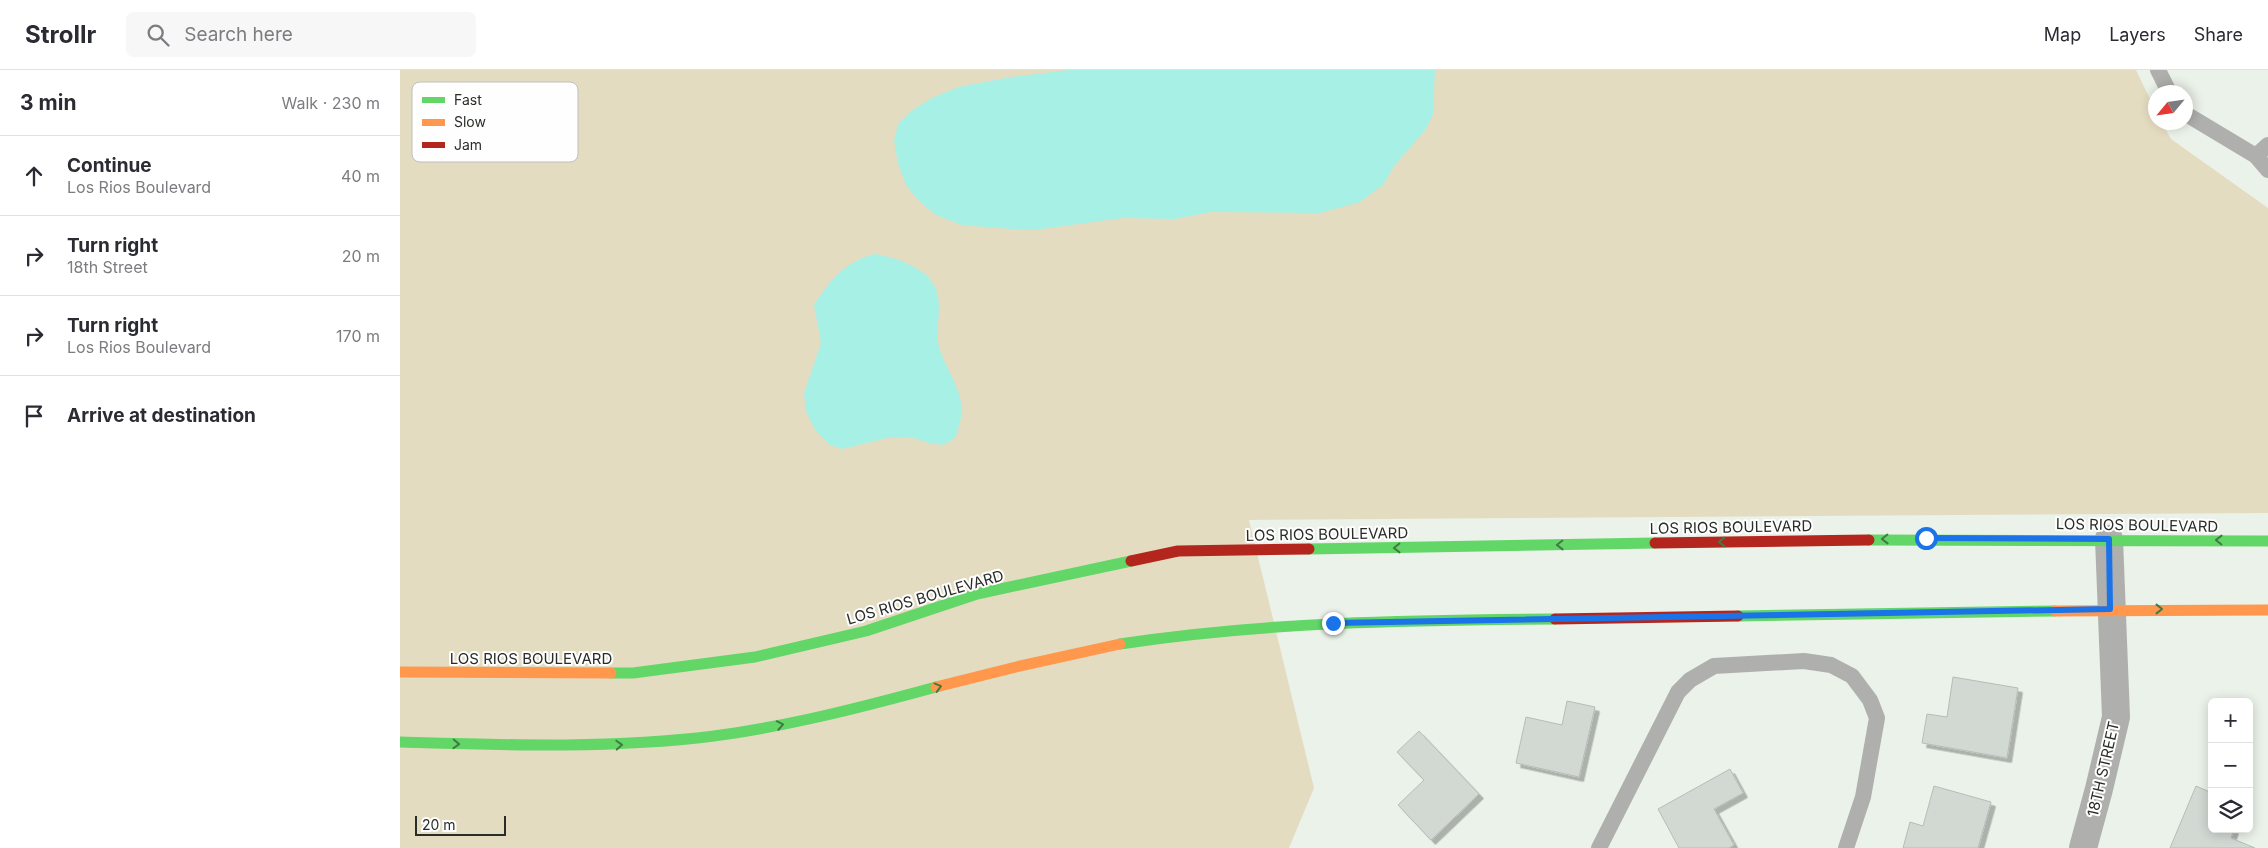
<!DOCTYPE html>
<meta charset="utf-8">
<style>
body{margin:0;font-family:Inter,sans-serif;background:#f7f7f7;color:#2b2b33}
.controls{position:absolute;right:15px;bottom:15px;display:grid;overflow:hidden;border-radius:8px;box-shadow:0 2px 12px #0003}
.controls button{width:45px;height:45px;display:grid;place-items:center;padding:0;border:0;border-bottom:1px solid #e1e1e2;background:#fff;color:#2b2b33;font:25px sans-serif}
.compass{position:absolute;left:1748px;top:15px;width:45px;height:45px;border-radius:50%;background:#fff;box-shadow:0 2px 12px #0003;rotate:241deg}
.scale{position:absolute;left:15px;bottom:12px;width:91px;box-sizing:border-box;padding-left:5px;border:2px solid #292d27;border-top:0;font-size:14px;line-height:18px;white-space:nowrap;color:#292d27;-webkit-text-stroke:4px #fefefe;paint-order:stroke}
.stop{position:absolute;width:15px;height:15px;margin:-11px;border:4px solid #1a73e8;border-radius:50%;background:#fff}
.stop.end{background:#1a73e8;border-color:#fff;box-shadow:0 1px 5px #0008}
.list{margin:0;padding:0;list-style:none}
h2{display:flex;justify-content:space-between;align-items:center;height:65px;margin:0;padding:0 20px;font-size:21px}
h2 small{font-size:16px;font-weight:400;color:#7c7c81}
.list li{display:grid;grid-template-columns:32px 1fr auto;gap:15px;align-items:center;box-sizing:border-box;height:80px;padding:0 20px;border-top:1px solid #e1e1e2}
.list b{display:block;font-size:19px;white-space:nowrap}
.list p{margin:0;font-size:16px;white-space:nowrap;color:#7c7c81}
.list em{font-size:16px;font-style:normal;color:#7c7c81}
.icon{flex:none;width:28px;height:28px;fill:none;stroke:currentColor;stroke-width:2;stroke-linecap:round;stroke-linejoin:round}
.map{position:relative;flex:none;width:1868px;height:778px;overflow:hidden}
header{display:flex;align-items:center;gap:30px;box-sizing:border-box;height:70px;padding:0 25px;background:#fff;border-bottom:1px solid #e1e1e2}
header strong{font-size:24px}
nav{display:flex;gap:28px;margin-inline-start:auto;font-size:18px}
.search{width:350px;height:45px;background:#f7f7f7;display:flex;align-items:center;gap:12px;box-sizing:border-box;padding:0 18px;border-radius:8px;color:#7c7c81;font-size:19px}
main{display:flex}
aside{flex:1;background:#fff}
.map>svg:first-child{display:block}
</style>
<header>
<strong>Strollr</strong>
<div class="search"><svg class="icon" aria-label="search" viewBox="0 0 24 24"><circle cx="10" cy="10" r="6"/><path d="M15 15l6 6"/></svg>Search here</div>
<nav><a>Map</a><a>Layers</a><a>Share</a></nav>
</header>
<main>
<aside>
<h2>3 min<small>Walk · 230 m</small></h2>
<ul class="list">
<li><svg class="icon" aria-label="ahead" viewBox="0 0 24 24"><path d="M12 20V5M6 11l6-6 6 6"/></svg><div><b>Continue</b><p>Los Rios Boulevard</p></div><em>40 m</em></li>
<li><svg class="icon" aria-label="right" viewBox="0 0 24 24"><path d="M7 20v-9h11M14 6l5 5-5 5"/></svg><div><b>Turn right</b><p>18th Street</p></div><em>20 m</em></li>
<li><svg class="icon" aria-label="right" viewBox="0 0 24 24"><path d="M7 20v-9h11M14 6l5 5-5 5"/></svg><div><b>Turn right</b><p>Los Rios Boulevard</p></div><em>170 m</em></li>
<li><svg class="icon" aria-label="arrive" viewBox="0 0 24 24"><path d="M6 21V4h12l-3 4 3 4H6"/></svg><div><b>Arrive at destination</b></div></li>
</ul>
</aside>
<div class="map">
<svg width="1868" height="778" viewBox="0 0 1868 778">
<defs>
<filter id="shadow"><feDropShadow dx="4.5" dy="4.5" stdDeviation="0" flood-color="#0004"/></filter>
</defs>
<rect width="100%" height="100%" fill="#ebf2e9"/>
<polygon fill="#e4dcc1" points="0,0 1736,0 1755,39 1756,52 1762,53 1771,69 1868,138 1868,443 849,450 914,718 889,778 0,778"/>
<g fill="#a7f0e5">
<polygon points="669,0 1035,0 1033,44 1026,59 994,96 983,115 960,132 920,143 811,142 775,149 723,148 634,160 597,158 562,155 536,145 518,130 506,115 498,93 494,71 498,54 514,39 532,28 558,17 611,7"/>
<path d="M 474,184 C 494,187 523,196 534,215 C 545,236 533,260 540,280 C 548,305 569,327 559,356 C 558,359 557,364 555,367 C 553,370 547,373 543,375 L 529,373 L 510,367 L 487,368 L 442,379 L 430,375 L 415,360 L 406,341 L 404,323 L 421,273 L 414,235 C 430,210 445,192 474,184 Z"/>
</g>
<g fill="#d2d9d3" stroke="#b6bcb6" filter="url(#shadow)">
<polygon points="1553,607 1618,618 1607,688 1522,673 1527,644 1547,647"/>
<polygon points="1167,631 1195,637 1179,707 1116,693 1126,647 1162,655"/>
<polygon points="1019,661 1079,724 1031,770 998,735 1024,710 997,682"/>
<polygon points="1330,699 1343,723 1314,739 1334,775 1329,778 1279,778 1258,739"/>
<polygon points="1534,716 1591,732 1578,778 1503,778 1510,752 1523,756"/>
<polygon points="1796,716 1812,723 1812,759 1834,759 1831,768 1855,778 1770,778"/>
</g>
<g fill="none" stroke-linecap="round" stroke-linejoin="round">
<g stroke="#afb0ad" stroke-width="16">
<polyline points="1758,0 1769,22"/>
<polyline points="1786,44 1856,86 1868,100"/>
<polyline points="1856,86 1868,75"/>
<polyline points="1199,778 1278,622 1290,610 1314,596 1404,591 1431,595 1452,606 1470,630 1477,648 1463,727 1446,778"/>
</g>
<polyline stroke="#afb0ad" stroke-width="28" points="1683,778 1699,719 1716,647 1709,469"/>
<g stroke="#63d668" stroke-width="11">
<polyline points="1469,470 1868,471"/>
<polyline points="909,479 1255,473"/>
<polyline points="1338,546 1655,541"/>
<path d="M 720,574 C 865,552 1009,550 1155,549"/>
<polyline points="211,603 233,603 355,587 466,561 577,524 731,491"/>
<path d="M 0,672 C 104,675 210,679 314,666 C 389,656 463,637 536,617"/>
</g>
<g stroke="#ff974d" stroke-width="11">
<polyline points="1655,541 1868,540"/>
<polyline points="0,602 211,603"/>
<polyline points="536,617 616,597 720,574"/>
</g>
<g stroke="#b3261e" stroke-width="11">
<polyline points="1255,473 1469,470"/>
<polyline points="731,491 778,481 909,479"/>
<polyline points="1155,549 1338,546"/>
</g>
</g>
<defs><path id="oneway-chevron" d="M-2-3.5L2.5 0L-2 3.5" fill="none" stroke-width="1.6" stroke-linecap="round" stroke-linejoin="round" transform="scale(1.25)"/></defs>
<g stroke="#437944">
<use href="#oneway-chevron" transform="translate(1485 469) rotate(179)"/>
<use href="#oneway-chevron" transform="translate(1819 470) rotate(-179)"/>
<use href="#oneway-chevron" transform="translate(1322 472) rotate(179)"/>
<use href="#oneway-chevron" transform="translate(1160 475) rotate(179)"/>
<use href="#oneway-chevron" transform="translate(997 478) rotate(179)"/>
<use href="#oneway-chevron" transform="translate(1759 539)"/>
<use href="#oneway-chevron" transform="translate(538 617) rotate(-15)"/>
<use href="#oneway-chevron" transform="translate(380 655) rotate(-11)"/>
<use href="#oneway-chevron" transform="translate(56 674) rotate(2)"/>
<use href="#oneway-chevron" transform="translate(219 675) rotate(-3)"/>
</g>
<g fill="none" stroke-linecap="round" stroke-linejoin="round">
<polyline stroke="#1a73e8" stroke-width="6" points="933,553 1710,539 1709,469 1526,468"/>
</g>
<g text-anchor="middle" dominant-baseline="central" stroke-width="4" stroke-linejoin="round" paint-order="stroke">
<g font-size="15" fill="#292d27" stroke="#fefefe">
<text transform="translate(1737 455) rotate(1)">LOS RIOS BOULEVARD</text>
<text transform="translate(1331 457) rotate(-1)">LOS RIOS BOULEVARD</text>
<text transform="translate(927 464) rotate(-1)">LOS RIOS BOULEVARD</text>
<text transform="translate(525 527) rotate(-16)">LOS RIOS BOULEVARD</text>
<text x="131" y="588">LOS RIOS BOULEVARD</text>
<text transform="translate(1703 699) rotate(-77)">18TH STREET</text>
</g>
</g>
<rect x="12" y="12" width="166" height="80" rx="8" fill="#fefefe" stroke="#bebfbe" stroke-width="1"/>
<rect x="22" y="27" width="23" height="6" fill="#63d668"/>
<rect x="22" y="49" width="23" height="7" fill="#ff974d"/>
<rect x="22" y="72" width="23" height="6" fill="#b3261e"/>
<g font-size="14" fill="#292d27">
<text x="54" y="35">Fast</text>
<text x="54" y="57">Slow</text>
<text x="54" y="80">Jam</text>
</g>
</svg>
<div class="controls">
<button>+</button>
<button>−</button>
<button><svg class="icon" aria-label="layers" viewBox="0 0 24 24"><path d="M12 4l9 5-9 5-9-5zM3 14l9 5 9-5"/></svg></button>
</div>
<svg class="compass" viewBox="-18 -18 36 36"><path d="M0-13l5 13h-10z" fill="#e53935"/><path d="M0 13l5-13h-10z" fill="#7c7c81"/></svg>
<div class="scale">20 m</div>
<div class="stop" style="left:1526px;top:468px"></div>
<div class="stop end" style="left:933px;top:553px"></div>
</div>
</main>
